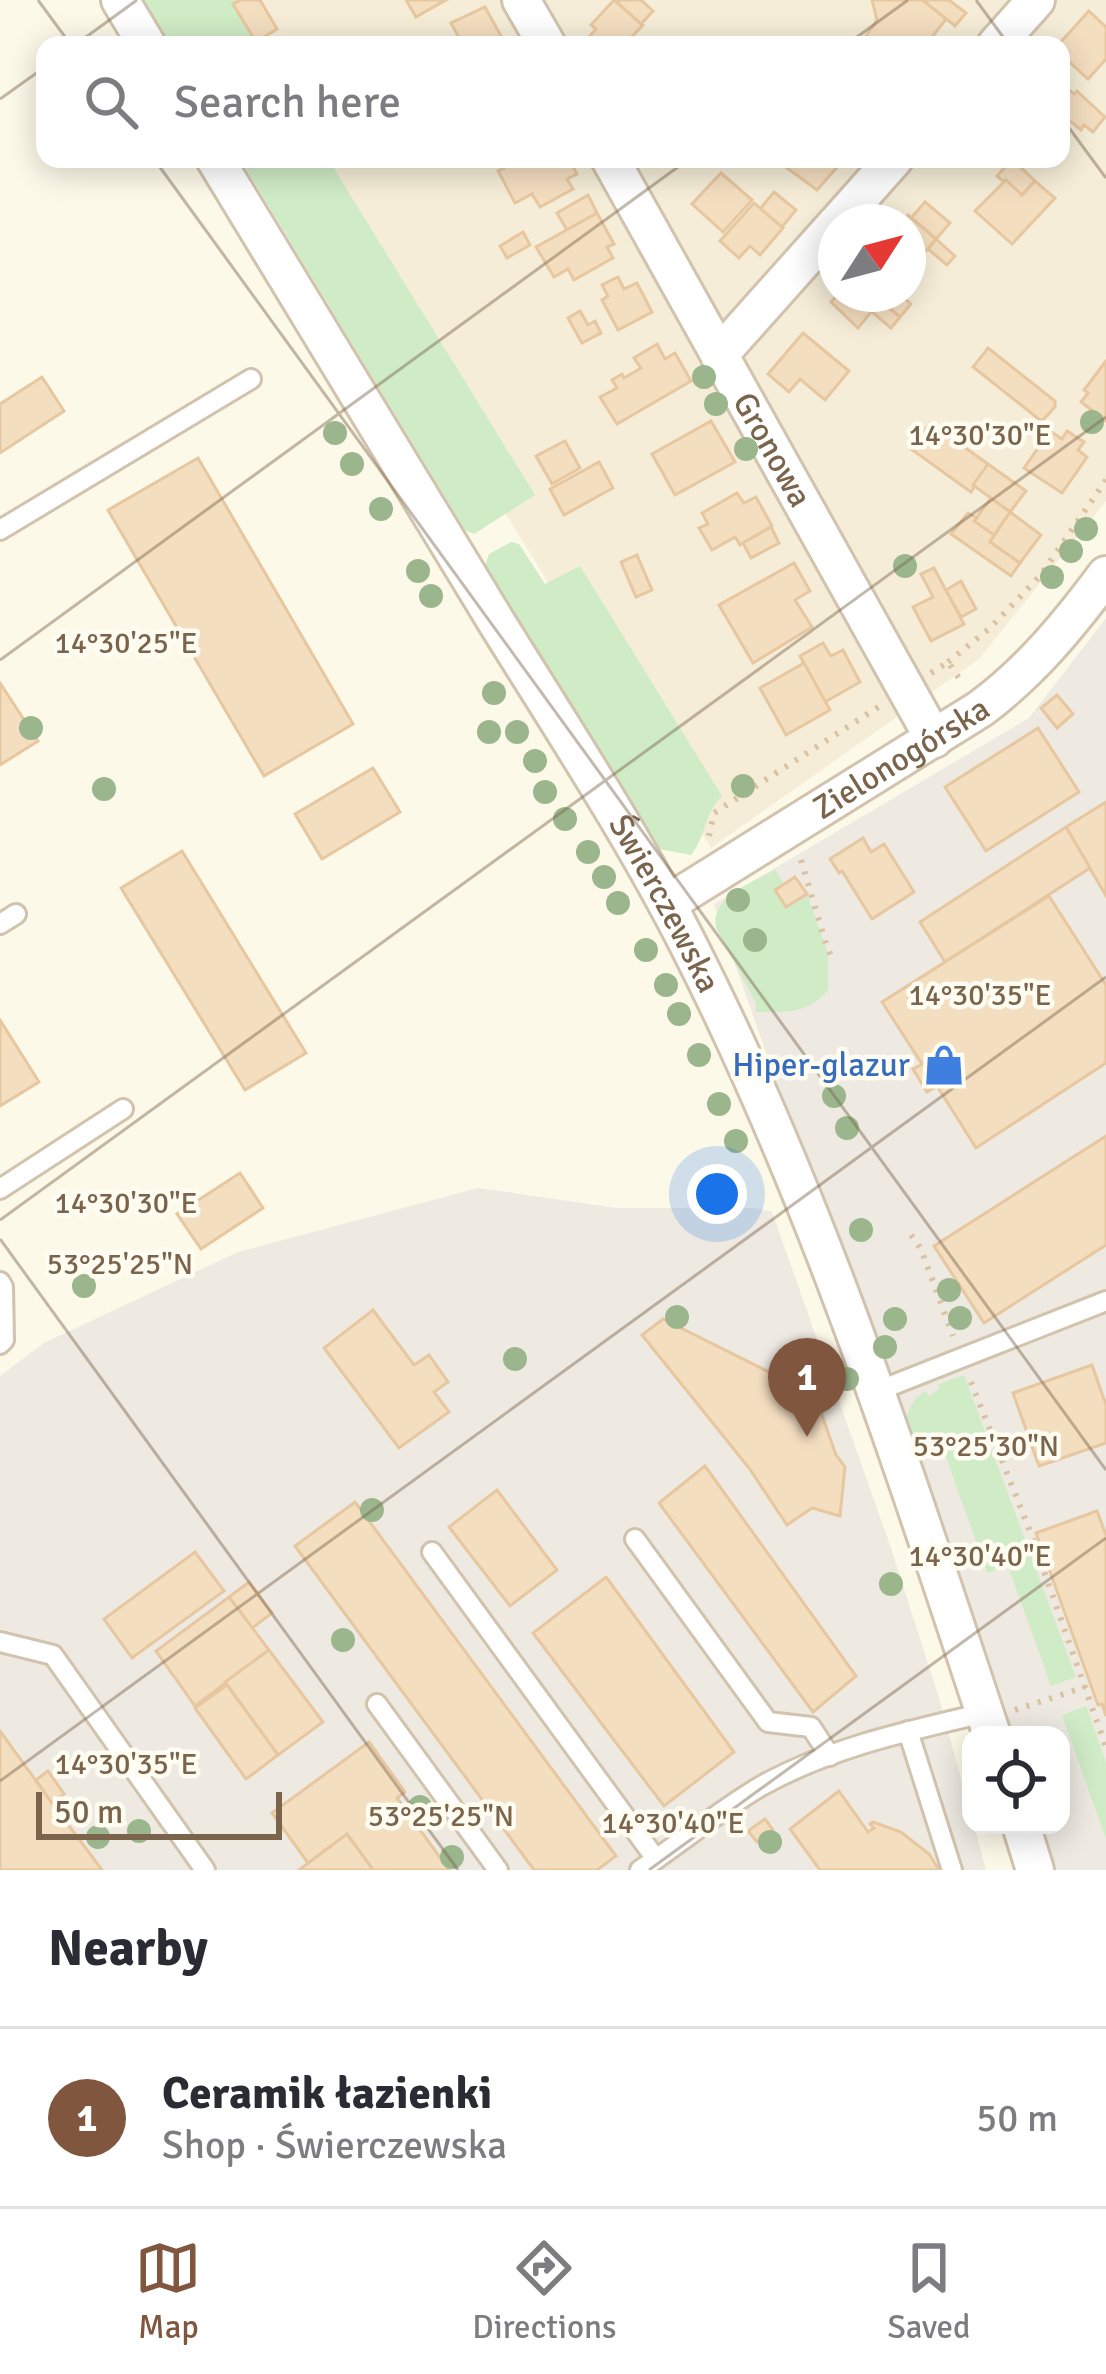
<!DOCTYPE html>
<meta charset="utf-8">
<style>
body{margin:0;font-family:Signika,sans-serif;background:#f2f2f3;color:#2b2b33}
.controls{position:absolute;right:36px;bottom:36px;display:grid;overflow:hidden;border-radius:24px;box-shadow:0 6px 30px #0003}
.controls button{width:108px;height:108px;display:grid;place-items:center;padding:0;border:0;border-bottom:3px solid #e1e1e2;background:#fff;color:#2b2b33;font:60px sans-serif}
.compass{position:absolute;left:818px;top:204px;width:108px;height:108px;border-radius:50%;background:#fff;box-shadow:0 6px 30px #0003;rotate:54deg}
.scale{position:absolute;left:36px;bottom:30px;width:246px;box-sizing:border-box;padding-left:12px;border:6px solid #7a644b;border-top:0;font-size:33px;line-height:42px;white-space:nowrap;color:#7a644b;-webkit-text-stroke:9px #fffcf1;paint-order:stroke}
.you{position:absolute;left:717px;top:1194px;width:42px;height:42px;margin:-30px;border:9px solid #fff;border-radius:50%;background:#1a73e8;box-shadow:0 0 0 18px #1a73e833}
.badge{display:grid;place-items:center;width:78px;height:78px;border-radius:50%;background:#81563e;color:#fff;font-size:39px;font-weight:700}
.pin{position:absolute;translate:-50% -99px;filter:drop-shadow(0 3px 6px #0008)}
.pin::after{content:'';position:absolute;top:63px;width:42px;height:36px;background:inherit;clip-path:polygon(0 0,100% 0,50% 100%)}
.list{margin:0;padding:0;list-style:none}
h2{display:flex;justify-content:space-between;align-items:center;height:156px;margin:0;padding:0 48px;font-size:51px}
h2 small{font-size:39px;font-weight:400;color:#7c7c81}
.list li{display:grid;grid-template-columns:78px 1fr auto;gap:36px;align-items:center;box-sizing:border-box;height:180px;padding:0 48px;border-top:3px solid #e1e1e2}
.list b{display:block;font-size:45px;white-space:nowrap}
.list p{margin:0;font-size:39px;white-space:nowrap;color:#7c7c81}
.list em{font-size:39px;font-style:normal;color:#7c7c81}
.icon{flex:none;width:66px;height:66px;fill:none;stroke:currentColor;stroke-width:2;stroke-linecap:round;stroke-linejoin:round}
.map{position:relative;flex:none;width:1106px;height:1870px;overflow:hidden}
.search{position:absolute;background:#fff;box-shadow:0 6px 30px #0003;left:36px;right:36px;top:36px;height:132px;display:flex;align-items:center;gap:30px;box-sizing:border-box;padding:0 42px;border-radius:24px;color:#7c7c81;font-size:45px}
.sheet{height:336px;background:#fff}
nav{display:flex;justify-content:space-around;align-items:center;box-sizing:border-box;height:168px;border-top:3px solid #e1e1e2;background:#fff;font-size:33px;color:#7c7c81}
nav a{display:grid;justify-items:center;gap:6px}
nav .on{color:#81563e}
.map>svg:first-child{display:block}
</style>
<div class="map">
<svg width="1106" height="1870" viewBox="0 0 1106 1870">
<rect width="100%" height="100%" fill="#fdf9e9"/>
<path fill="#f5edd7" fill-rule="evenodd" d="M 190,0 L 1106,0 L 1106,501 L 979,659 L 711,848 L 288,159 L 1061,159 L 1061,45 L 218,45 ZM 836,222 L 908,222 L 908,294 L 836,294 Z"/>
<g fill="#eeeae2">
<polygon points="1106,618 1106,1870 1052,1870 1036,1825 1061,1825 1061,1735 1005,1735 714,904 1029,718"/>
<polygon points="478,1188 617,1208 755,1208 772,1212 890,1545 939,1698 971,1815 971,1825 974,1825 986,1870 0,1870 0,1376 44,1343 238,1252"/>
</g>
<g fill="#cfecc6">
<polygon points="144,0 241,0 234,5 258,45 171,45"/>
<polygon points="240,159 328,159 535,495 474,534 465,530"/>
<path d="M 511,542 L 519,544 L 545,584 L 580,566 L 722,796 C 704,813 706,837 691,855 L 659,849 L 485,565 L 489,554 Z"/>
<path d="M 775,870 L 784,884 L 775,891 L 786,907 L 807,894 L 828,953 L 828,990 C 808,1014 786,1012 756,1012 L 756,1003 L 716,928 C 710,896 752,883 775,870 Z"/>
<path d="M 964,1375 L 1076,1677 L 1051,1686 L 1008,1566 L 987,1573 L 944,1451 L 927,1456 C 901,1441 899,1408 925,1391 L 929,1396 L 940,1388 L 937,1385 Z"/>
<polygon points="1086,1706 1106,1762 1106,1839 1062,1715"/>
</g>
<g fill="#f4dec0" stroke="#e7c79f" stroke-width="3">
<polygon points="241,0 260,0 277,29 256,42 233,4"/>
<polygon points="406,0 446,0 416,17"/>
<polygon points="614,0 643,25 624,45 592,45 586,40 596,29 591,25"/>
<polygon points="619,0 641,0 653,11 641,24 617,2"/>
<polygon points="872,0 923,0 946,19 926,45 876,45 866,36 877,20"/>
<polygon points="927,0 949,0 966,13 955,26 925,2"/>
<polygon points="485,7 501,36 485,45 463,45 451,23"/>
<polygon points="1089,11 1106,27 1106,59 1088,79 1061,54 1061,45 1058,45"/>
<polygon points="1061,83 1074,94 1077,91 1105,117 1093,132 1084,125 1081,130 1061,114"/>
<polygon points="521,159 569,159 577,174 567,179 573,189 540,207 532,194 515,203 498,171"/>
<polygon points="795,159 834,159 840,164 817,190 787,168"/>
<polygon points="1012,159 1035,181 1022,195 1006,180 1004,182 997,176"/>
<polygon points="721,173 752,200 723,232 692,204"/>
<polygon points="1006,180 1022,195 1035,181 1055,198 1012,244 975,211"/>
<polygon points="774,192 796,210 782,227 760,209"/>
<polygon points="588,195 597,213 567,230 557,213"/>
<polygon points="925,202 950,223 936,239 911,218"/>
<polygon points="754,203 783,228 760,255 750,246 739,258 720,241"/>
<polygon points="597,213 614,244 607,247 613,258 574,280 568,269 554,277 536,247"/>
<polygon points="908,215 936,239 913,266 908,261 908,222 902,222"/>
<polygon points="523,232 530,245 507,258 500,246"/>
<polygon points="936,239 955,256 947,265 928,249"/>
<polygon points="618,277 624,289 637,283 652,312 618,330 602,300 608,296 602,285"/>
<polygon points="838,294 872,294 880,301 858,328 831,302"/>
<polygon points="880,294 899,294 911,304 900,317 877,298"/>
<polygon points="880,301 900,317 891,328 872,312"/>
<polygon points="580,311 588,325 595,321 601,333 582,343 568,318"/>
<polygon points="803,333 849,371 825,400 800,379 789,392 768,374"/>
<polygon points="657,344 665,359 675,353 691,381 617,424 600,397 617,388 612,380 622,374 624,378 641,368 634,358"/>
<polygon points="988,348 1055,401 1055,407 1044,419 1040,420 973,367"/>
<polygon points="1106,361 1106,421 1081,402 1088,393 1084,390"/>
<polygon points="42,377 64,411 0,453 0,404"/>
<polygon points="711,421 735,462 675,495 652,454"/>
<polygon points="930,423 988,464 971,492 911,449"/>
<polygon points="1050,431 1062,439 1067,431 1084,442 1078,450 1087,457 1062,493 1024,468"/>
<polygon points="565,441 580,468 552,484 536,456"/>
<polygon points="198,458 353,724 264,776 108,510"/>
<polygon points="599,462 613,488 564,515 550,489"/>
<polygon points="988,464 1026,491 1010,512 973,485"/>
<polygon points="737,493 744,503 756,497 772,526 740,545 735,537 712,550 699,528 708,524 702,513"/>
<polygon points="991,498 1010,512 994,535 974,521"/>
<polygon points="1010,512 1041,535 1020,563 990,542"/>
<polygon points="968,513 977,518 974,521 994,535 990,542 1020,563 1011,576 951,534"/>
<polygon points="771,527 779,543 751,558 743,543"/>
<polygon points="637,555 652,590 636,597 621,562"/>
<polygon points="794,563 810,591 795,600 812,627 753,663 719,605"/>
<polygon points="934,568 964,624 931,641 913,607 933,597 921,574"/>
<polygon points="961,581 976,609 961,617 946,590"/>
<polygon points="823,643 831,656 843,650 860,682 825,702 800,656"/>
<polygon points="804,663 830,710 786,735 760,688"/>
<polygon points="0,683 38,741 0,765"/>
<polygon points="1057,695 1073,714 1057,728 1041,708"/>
<polygon points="1038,728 1079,792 986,851 945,787"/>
<polygon points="373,768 400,812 322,859 295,814"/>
<polygon points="1106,802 1106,896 1066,827"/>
<polygon points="1066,827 1090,868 945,962 920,922"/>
<polygon points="863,838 871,852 884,844 914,892 872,919 842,871 839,873 830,859"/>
<polygon points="182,851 306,1053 245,1090 121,888"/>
<polygon points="795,877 807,894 786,907 775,890"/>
<polygon points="1049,896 1106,985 1106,1063 976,1148 937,1086 927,1092 913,1069 922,1064 882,1002"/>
<polygon points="0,1020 39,1082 0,1106"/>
<polygon points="1106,1136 1106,1245 984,1323 934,1246"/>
<polygon points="240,1173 263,1208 201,1249 177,1214"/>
<polygon points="373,1310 414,1365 429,1355 448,1382 434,1392 449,1412 399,1448 324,1348"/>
<polygon points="663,1319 767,1371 819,1407 836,1455 845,1467 840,1516 812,1508 787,1525 749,1468 642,1335"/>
<polygon points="1092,1365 1106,1405 1106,1443 1039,1466 1013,1393"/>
<polygon points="705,1466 856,1676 813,1712 659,1503"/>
<polygon points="497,1490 557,1570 510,1606 449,1527"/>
<polygon points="355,1502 616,1856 597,1870 534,1870 295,1546"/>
<polygon points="1097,1511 1106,1535 1106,1716 1102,1704 1098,1705 1036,1533"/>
<polygon points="195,1552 224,1591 132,1658 104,1619"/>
<polygon points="606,1577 734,1752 664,1806 533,1633"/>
<polygon points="249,1582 272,1613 252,1628 229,1597"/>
<polygon points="229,1597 269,1650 195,1706 156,1651"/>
<polygon points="269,1650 323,1722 278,1755 225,1682"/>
<polygon points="227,1685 278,1755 246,1779 195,1708"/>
<polygon points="0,1731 52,1803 102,1870 0,1870"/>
<polygon points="369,1742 405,1792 397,1798 449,1870 373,1870 347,1834 308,1863 272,1813"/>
<polygon points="48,1771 64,1794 52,1803 36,1780"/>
<polygon points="839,1791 868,1832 874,1828 870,1824 873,1822 901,1832 929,1854 939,1870 820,1870 790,1829"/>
<polygon points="765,1819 773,1830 757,1842 748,1831"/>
<polygon points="347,1834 373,1870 299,1870"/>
</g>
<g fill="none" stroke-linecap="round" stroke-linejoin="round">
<g stroke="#d1c3ad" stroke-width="24">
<g id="service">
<polyline points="0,530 251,379"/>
<polyline points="0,924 16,914"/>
<polyline points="0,1189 123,1109"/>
<polyline points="0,1282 3,1287 4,1340 0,1344"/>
<polyline points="875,1392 1106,1301"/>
<polyline points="635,1539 768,1722 811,1727 830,1756"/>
<polyline points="432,1552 656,1859"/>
<polyline points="0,1642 53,1655 205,1870"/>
<polyline points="377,1704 498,1870"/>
<polyline points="908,1731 952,1870"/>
<path d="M 640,1870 C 681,1843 720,1810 763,1785 C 832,1747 908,1731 984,1713"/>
</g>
</g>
<g stroke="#d1c3ad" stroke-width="42">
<g id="minor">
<polyline points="120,0 147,45"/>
<polyline points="521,0 547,45"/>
<polyline points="996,45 1036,0"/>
<path id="s1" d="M 215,159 C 309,314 403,468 497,623 C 564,731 634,837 691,950 C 818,1200 904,1470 992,1735"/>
<path id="s2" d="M 610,159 L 934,739"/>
<polyline points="838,222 894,159"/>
<polyline points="719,355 836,224"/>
<path id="s3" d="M 667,904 L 980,709 C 1031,671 1068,626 1106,575"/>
<polyline points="1021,1825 1035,1870"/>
</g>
</g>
<g stroke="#dac1a2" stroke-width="6" stroke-dasharray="3 9" stroke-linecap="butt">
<polyline points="948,662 990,628 1040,576 1106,480"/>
<polyline points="931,673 948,662 963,684"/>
<polyline points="709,836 714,813 880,706"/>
<polyline points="801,860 826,944 833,960"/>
<polyline points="911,1235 921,1249 953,1336"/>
<polyline points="971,1382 1029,1529 1106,1747"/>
<polyline points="1015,1710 1085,1687"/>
</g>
<use href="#service" stroke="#fff" stroke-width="18"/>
<use href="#minor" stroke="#fff" stroke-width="36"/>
</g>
<g fill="#9bb68d">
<circle cx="704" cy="377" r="12"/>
<circle cx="716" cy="404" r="12"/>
<circle cx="1092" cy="422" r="12"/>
<circle cx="335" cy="433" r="12"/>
<circle cx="746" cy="449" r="12"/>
<circle cx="352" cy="464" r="12"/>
<circle cx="381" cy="509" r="12"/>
<circle cx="1086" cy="529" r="12"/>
<circle cx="1071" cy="551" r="12"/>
<circle cx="905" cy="566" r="12"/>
<circle cx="418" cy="571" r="12"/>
<circle cx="1052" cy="577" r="12"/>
<circle cx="431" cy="596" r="12"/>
<circle cx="494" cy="693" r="12"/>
<circle cx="31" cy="728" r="12"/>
<circle cx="489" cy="732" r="12"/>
<circle cx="517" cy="732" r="12"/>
<circle cx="535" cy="761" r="12"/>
<circle cx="743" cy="786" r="12"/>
<circle cx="104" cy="789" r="12"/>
<circle cx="545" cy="792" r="12"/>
<circle cx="565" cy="819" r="12"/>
<circle cx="588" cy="852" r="12"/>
<circle cx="604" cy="877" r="12"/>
<circle cx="738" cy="900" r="12"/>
<circle cx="618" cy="903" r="12"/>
<circle cx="755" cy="940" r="12"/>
<circle cx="646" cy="950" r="12"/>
<circle cx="666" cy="985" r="12"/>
<circle cx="679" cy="1014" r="12"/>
<circle cx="699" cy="1055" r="12"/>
<circle cx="834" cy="1096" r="12"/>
<circle cx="719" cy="1104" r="12"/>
<circle cx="847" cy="1128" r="12"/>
<circle cx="736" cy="1141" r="12"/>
<circle cx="861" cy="1230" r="12"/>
<circle cx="84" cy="1286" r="12"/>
<circle cx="949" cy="1290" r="12"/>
<circle cx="677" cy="1317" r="12"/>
<circle cx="960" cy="1318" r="12"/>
<circle cx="895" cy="1319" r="12"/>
<circle cx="885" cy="1347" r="12"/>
<circle cx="515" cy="1359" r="12"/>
<circle cx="847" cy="1379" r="12"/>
<circle cx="372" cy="1510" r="12"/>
<circle cx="891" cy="1584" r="12"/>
<circle cx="343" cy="1640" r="12"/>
<circle cx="420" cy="1807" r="12"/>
<circle cx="139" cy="1831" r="12"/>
<circle cx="98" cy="1837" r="12"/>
<circle cx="770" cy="1842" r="12"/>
<circle cx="452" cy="1857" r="12"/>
</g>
<path fill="none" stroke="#7a644b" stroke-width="3" stroke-opacity="0.45" d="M 38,0 L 71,45M 976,0 L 1009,45M 75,45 L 137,0M 846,45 L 908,0M 0,99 L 45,67M 1061,117 L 1106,178M 154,159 L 1106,1470M 0,660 L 689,159M 0,1220 L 1106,417M 0,1239 L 458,1870M 0,1781 L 1106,977M 649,1870 L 1106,1538"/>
<defs>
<g id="shop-bare" transform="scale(3.24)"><path d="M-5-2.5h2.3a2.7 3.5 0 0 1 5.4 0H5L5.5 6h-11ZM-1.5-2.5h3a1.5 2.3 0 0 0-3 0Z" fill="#3f7fe0" stroke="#fffcf1" stroke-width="2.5" paint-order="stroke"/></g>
</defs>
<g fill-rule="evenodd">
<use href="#shop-bare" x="944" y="1065"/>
</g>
<g text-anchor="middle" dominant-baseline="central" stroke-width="9" stroke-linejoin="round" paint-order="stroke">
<g font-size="33" fill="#7a644b" stroke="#fffcf1">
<text stroke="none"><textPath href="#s2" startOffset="333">Gronowa</textPath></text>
<text stroke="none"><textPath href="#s3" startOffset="276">Zielonogórska</textPath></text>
<text stroke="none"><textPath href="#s1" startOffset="870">Świerczewska</textPath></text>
</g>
<g font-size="33" fill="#366cbe" stroke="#fffcf1" text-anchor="end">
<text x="910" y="1065">Hiper-glazur</text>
</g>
</g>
<g font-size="30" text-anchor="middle" fill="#7a644b" stroke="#fffcf1" stroke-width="9" stroke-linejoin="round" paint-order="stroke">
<text x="980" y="445">14°30'30"E</text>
<text x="126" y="653">14°30'25"E</text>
<text x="980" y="1005">14°30'35"E</text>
<text x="126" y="1213">14°30'30"E</text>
<text x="120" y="1274">53°25'25"N</text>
<text x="986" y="1456">53°25'30"N</text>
<text x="980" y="1566">14°30'40"E</text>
<text x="126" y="1774">14°30'35"E</text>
<text x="441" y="1826">53°25'25"N</text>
<text x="673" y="1833">14°30'40"E</text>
</g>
</svg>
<div class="controls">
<button><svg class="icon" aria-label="locate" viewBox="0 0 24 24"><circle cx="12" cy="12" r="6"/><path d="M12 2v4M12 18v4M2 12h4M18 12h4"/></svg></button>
</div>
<svg class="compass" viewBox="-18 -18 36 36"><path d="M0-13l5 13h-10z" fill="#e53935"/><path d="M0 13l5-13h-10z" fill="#7c7c81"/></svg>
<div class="scale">50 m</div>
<div class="you"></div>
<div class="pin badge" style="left:807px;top:1437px">1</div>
<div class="search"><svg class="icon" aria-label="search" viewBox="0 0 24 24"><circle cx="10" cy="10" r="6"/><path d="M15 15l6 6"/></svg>Search here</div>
</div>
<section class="sheet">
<h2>Nearby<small></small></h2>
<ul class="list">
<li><span class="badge">1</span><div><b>Ceramik łazienki</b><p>Shop · Świerczewska</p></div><em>50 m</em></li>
</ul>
</section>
<nav>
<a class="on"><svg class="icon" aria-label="map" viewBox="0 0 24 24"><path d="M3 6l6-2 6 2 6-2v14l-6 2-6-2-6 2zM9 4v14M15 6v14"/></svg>Map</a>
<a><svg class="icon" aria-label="directions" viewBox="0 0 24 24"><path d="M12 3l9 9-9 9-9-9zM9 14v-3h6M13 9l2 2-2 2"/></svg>Directions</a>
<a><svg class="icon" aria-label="saved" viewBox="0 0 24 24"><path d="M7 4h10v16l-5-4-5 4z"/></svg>Saved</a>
</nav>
